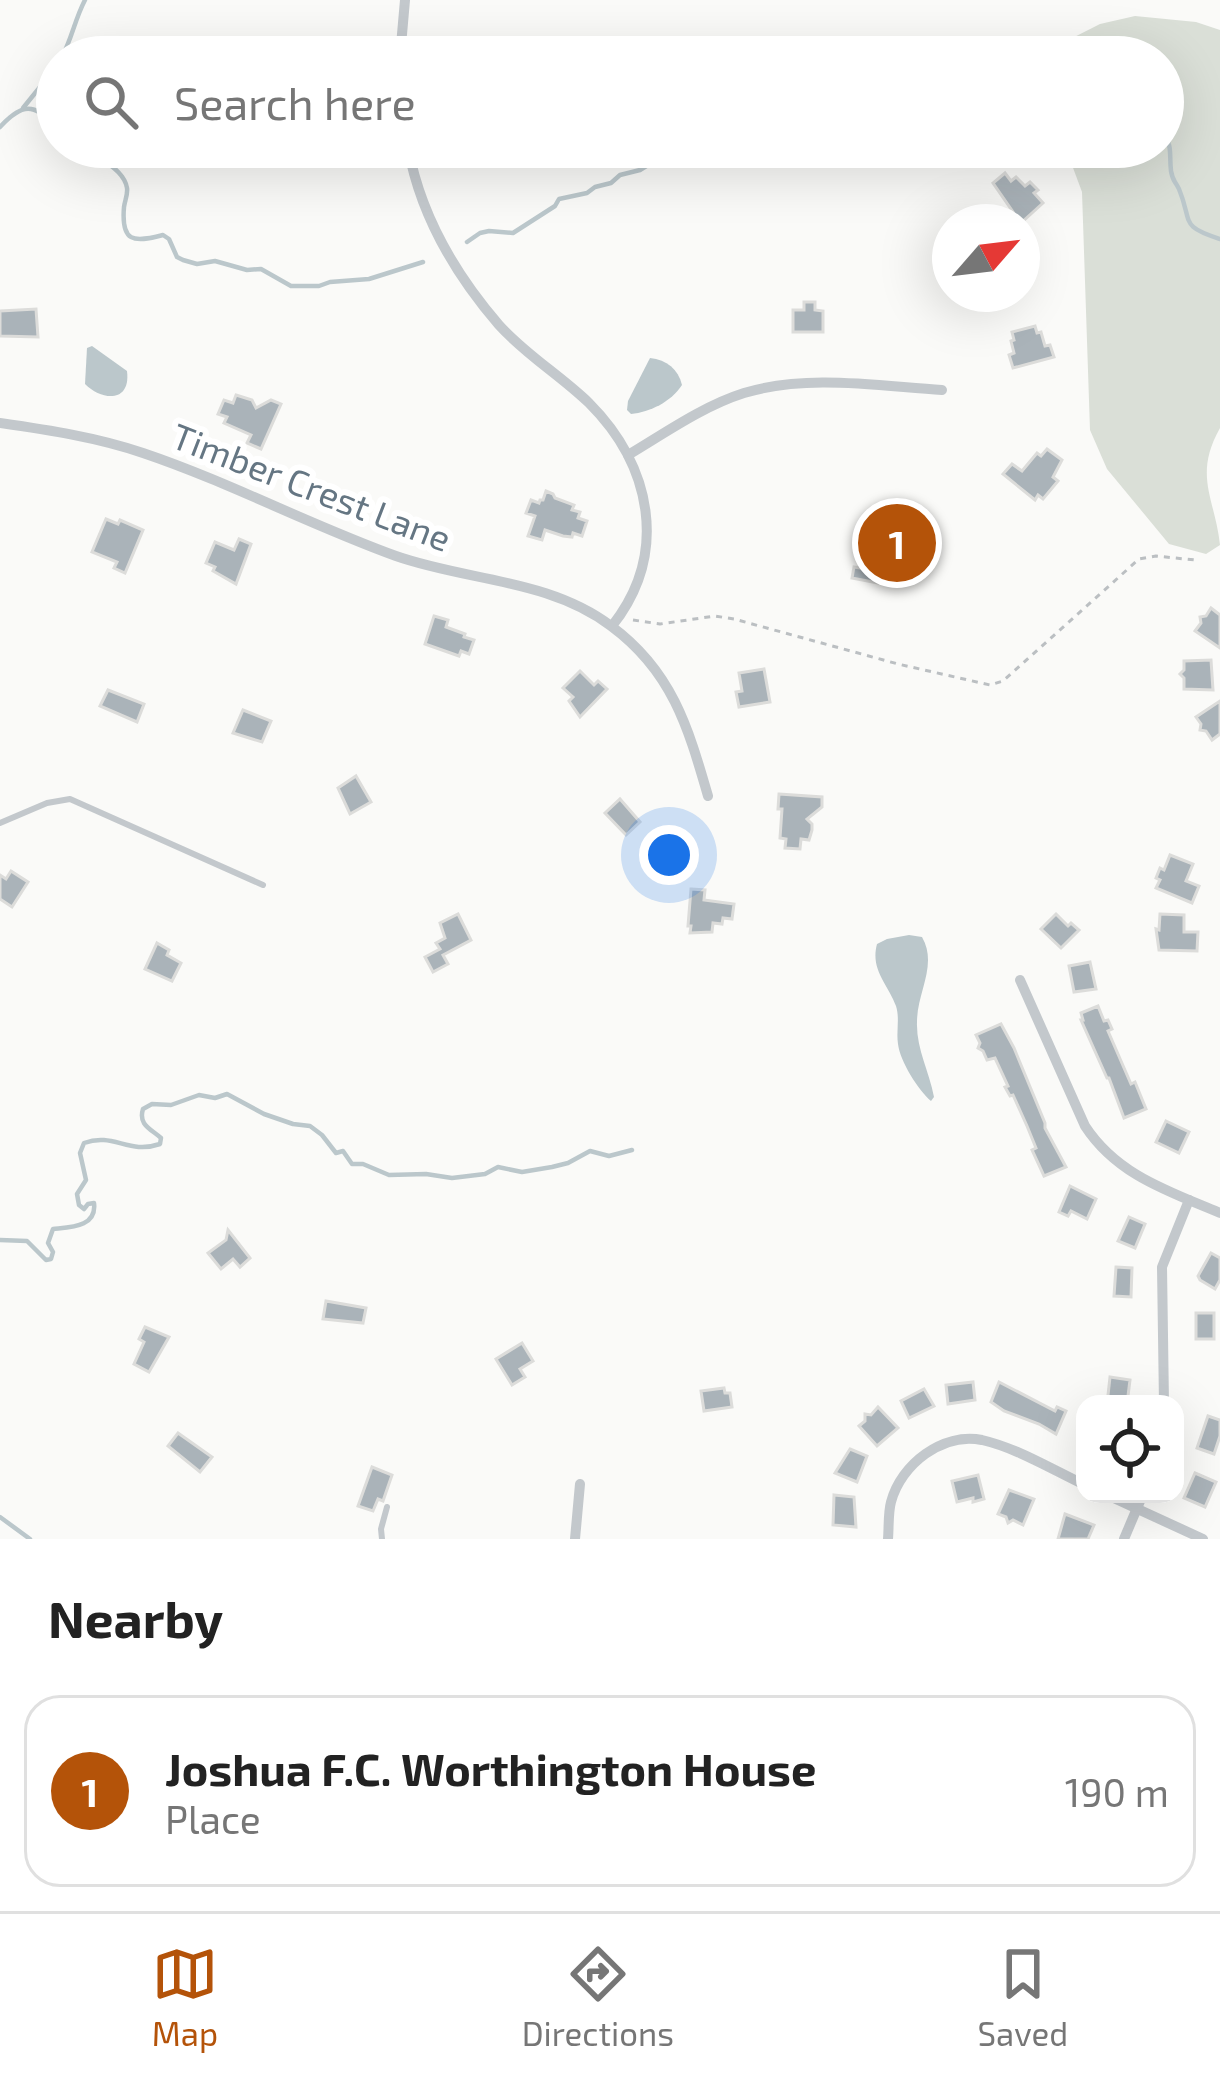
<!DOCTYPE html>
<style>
body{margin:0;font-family:"Exo 2",sans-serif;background:#f6f6f6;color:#222}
.controls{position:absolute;right:36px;bottom:36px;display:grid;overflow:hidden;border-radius:24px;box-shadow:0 12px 48px #0002}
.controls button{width:108px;height:108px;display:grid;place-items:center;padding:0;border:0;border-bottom:3px solid #e0e0e0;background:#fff;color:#222;font:60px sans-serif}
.compass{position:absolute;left:932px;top:204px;width:108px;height:108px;border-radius:50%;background:#fff;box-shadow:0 12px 48px #0002;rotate:62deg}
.you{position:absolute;left:669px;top:855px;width:42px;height:42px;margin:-30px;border:9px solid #fff;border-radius:50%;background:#1a73e8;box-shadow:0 0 0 18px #1a73e833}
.badge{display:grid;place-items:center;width:78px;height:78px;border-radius:50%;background:#b45309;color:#fff;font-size:39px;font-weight:700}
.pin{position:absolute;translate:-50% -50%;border:6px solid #fff;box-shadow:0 3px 12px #0006}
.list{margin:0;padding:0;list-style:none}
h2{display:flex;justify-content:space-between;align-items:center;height:156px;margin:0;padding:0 48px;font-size:51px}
h2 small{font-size:39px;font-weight:400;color:#767676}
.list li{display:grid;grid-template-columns:78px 1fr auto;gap:36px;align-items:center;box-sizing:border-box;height:192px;margin:0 24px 24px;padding:0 24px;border:3px solid #e0e0e0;border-radius:36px}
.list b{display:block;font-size:45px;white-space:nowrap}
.list p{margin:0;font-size:39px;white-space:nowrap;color:#767676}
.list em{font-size:39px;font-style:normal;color:#767676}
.icon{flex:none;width:66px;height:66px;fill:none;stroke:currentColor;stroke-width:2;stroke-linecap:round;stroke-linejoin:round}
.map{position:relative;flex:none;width:1220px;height:1539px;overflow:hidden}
.search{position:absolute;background:#fff;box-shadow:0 12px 48px #0002;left:36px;right:36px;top:36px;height:132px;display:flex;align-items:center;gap:30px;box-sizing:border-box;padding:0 42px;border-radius:66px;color:#767676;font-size:45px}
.sheet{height:372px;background:#fff}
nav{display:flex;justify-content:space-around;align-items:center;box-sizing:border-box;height:168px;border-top:3px solid #e0e0e0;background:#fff;font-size:33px;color:#767676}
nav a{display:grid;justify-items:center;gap:6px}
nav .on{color:#b45309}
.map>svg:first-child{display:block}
</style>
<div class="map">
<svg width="1220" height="1539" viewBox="0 0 1220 1539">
<rect width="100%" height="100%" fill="#fafaf8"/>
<path fill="#dadfd7" d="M 1135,16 L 1196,22 L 1220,30 L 1220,428 C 1193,476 1215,498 1220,545 L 1206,554 L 1169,544 L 1107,469 L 1090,430 L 1082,192 L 1069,157 L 1061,147 L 1163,147 L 1163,57 L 1035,57 L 1100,24 Z"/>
<g fill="#bbc7cb">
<path d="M 92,346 L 127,371 C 131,403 102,401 85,384 L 87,348 Z"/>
<path d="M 650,358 C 667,360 678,369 682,385 C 671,402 650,412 631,414 L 627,410 L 628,401 Z"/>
<path d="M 909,935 L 922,937 C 938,965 917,992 917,1022 C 916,1048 929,1071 934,1097 L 931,1101 C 918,1090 900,1061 898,1044 C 896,1031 900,1019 896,1006 C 888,984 870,970 877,944 L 887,939 Z"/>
</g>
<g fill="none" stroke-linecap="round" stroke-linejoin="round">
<g stroke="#bbc7cb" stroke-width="4.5">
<path d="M 62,57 C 72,38 75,19 85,0"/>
<polyline points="908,57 956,54 1011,56 1025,52 1036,57"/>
<polyline points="1048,57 1062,49 1074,57"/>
<polyline points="23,108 57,66"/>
<path d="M 0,127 C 23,102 33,104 57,125"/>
<path d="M 1163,132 C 1173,147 1169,154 1171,171 C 1173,182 1174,179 1179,189 C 1193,223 1179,226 1220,239"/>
<path d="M 88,147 C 99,160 124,169 127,188 C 128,194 125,200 124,207 C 121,242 133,243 163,235 L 169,239 L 177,257 L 183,260 L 197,264 L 215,261 L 247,270 L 261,269 L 291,286 L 319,286 L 330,282 L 369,279 L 423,262"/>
<polyline points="467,242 480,233 489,231 513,233 555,206 559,199 587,193 595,187 611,183 620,175 640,170 677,147"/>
<path d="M 0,1240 L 27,1241 L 46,1260 L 51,1259 L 53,1252 L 48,1243 L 53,1229 C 71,1227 97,1227 94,1203 L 88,1204 L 84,1209 L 79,1205 L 77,1194 L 86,1180 L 80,1153 L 84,1143 C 114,1132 128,1155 160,1144 L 161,1138 C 151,1129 138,1125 143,1109 L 152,1104 L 171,1105 L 199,1095 L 215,1098 L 227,1094 L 264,1114 L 293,1124 L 310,1126 L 322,1135 L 336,1153 L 343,1151 L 352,1164 L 363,1164 L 389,1175 L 426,1174 L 452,1178 L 485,1174 L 498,1167 L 522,1172 L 552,1167 L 568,1163 L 590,1151 L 609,1156 L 632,1150"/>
<polyline points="0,1517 30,1539"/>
</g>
</g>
<g fill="#aab3b9" stroke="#dcdcda" stroke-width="3">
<polygon points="1005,173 1011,181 1016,177 1025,186 1030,182 1038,190 1034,193 1043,203 1022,222 1000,222 1013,212 993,183"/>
<polygon points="804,302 815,302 815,310 823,311 823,332 793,332 793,310 804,310"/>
<polygon points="36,309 38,337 0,336 0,311"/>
<polygon points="1035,326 1037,333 1041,332 1045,346 1050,345 1054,357 1013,368 1009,355 1014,353 1011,341 1014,340 1012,332"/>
<polygon points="236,395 252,400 256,408 271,400 281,404 261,449 247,443 251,435 224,423 227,417 218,414 224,400 233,403"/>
<polygon points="1047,449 1062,460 1053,477 1058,481 1043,499 1038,495 1035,500 1003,474 1012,464 1022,471 1037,453 1041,456"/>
<polygon points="546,491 553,494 555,498 574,505 572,510 580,512 578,518 587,521 582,536 573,533 572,537 563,536 545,530 542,540 528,536 535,516 526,513 531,500 539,503 540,500 543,500"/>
<polygon points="106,519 118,524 120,520 143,530 125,573 114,568 117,562 92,552"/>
<polygon points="871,524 904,533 903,537 927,544 922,562 900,556 895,576 880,572 878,583 852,578 854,567 878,571 883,546 866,541"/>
<polygon points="239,539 251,544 236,584 213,571 215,567 206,563 215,542 234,550"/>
<polygon points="1211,608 1220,615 1220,648 1195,631 1201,623 1200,617 1206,616"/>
<polygon points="434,616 448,620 446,627 465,634 464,637 474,640 469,654 461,651 459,656 425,644"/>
<polygon points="1211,660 1213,690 1184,689 1184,678 1180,674 1184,670 1184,661"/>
<polygon points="764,669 770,702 739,707 736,692 742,691 739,673"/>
<polygon points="580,671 594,685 598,681 607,689 580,717 569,701 573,697 563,688"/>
<polygon points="108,690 144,704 137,722 100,706"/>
<polygon points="1220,701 1220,734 1212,740 1206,731 1200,730 1201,724 1196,717"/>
<polygon points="243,710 271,721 262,742 233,733"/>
<polygon points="356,776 371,802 350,814 338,788"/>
<polygon points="779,794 822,797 822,807 807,819 812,824 812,830 809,840 801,839 800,849 785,848 786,839 780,838 782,809 778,809"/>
<polygon points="620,799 640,822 626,835 605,813"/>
<polygon points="1170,855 1193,864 1186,881 1199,886 1192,903 1156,888 1160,880 1156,878 1160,868 1164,870"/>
<polygon points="11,871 28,882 12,907 0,899 0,875 6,879"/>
<polygon points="691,889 705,890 704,900 734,904 732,919 723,918 722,924 713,923 712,932 690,933 691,926 688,926"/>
<polygon points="458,914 471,940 443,955 448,964 433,972 425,957 440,949 436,943 445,938 440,923"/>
<polygon points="1056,914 1068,926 1071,923 1079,930 1061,948 1041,929"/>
<polygon points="1160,914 1184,915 1184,932 1198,932 1197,951 1159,950 1156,929 1159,930"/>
<polygon points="157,943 169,950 167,955 181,963 172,981 145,969"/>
<polygon points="1090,962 1096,989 1074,992 1069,966"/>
<polygon points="1098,1006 1104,1021 1108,1020 1112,1029 1108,1031 1131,1084 1135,1082 1146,1109 1124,1118 1109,1078 1107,1078 1081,1020 1083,1020 1081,1013"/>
<polygon points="1001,1024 1014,1048 1045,1123 1045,1128 1066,1167 1044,1176 1032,1150 1036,1148 1027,1126 1013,1095 1010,1096 1005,1087 1008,1086 995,1058 987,1060 983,1051 978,1048 980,1043 976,1035"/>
<polygon points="1166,1121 1189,1132 1179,1153 1156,1142"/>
<polygon points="1070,1186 1096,1199 1087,1219 1071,1211 1068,1216 1059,1212"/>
<polygon points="1129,1217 1145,1224 1135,1248 1118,1241"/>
<polygon points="228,1230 250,1258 240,1267 233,1259 221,1269 208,1253 226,1240"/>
<polygon points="1211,1253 1220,1258 1220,1280 1215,1289 1200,1280 1198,1276"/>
<polygon points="1116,1267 1132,1268 1131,1297 1114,1296"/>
<polygon points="326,1301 366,1308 363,1323 323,1319"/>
<rect x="1196" y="1313" width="18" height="26"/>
<polygon points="145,1327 169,1337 149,1372 134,1364 144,1342 139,1339"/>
<polygon points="522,1343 533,1361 520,1369 525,1377 512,1385 496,1359"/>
<polygon points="1110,1377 1130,1380 1127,1404 1107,1404"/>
<polygon points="973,1382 975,1400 948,1404 946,1385"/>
<polygon points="999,1382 1055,1411 1057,1407 1066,1411 1056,1434 1039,1424 1004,1411 991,1402"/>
<polygon points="724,1388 725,1393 730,1393 732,1407 704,1411 701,1391"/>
<polygon points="924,1389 934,1406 909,1418 901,1401"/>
<polygon points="878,1407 898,1428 877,1446 859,1426 865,1421 865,1414 871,1415"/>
<polygon points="1208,1416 1220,1420 1220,1436 1214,1454 1197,1448"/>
<polygon points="178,1433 212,1457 200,1472 168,1446"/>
<polygon points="850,1449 867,1456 857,1482 835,1473"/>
<polygon points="372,1467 392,1475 383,1501 378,1499 373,1511 358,1506"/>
<polygon points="1195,1473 1216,1482 1205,1507 1184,1498"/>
<polygon points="978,1475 984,1499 973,1502 973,1498 957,1502 952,1481"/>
<polygon points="1009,1490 1034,1499 1023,1525 1013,1520 1008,1523 1006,1517 998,1514"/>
<polygon points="834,1495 854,1497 856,1527 833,1525"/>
<polygon points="1065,1514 1094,1525 1088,1539 1058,1539"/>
</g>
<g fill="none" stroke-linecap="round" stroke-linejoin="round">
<polyline stroke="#bbbfc2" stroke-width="3" stroke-dasharray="6 6" stroke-linecap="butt" points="633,620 660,624 715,616 734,619 898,664 990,685 1003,681 1139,559 1156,556 1195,560"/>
<g stroke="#c3c8cc" stroke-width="6">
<polyline points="0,823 47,803 70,799 263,885"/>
<polyline points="382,1539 381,1529 387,1507"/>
</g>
<g stroke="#c3c8cc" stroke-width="10">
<polyline points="400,57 405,0"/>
<path d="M 408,147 C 420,214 455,274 499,325 C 526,355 560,375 589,403 C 652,466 669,554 612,626"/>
<path d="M 0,423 C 48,430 96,437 143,453 C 229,482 310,525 396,556 C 467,581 549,579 611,626 C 672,671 688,727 708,796"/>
<path d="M 628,455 C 665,433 703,406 744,393 C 807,374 878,386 942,390"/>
<path d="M 1020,980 L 1085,1126 C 1117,1175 1168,1191 1220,1213"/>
<polyline points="1164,1404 1162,1267 1189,1200"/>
<polyline points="1105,1494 1203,1539"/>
<polyline points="575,1539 580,1484"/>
<path d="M 888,1539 C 889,1527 888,1513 891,1502 C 901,1464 943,1432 982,1440 C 1017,1448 1053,1470 1085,1485"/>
<polyline points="1124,1539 1143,1494"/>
</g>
</g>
<g text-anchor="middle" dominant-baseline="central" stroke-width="12" stroke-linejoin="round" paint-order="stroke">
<g font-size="36" fill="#657683" stroke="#fff">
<text transform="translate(312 486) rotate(21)">Timber Crest Lane</text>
</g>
</g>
</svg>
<div class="controls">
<button><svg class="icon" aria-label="locate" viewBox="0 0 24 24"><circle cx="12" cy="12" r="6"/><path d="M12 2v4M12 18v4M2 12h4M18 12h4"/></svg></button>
</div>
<svg class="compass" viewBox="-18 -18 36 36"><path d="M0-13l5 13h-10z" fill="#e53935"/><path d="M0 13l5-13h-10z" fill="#767676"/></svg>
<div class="you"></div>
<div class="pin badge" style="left:897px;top:543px">1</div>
<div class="search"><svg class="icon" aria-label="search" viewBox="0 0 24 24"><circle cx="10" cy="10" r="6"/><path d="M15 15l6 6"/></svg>Search here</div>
</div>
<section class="sheet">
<h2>Nearby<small></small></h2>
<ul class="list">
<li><span class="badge">1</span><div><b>Joshua F.C. Worthington House</b><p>Place</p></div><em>190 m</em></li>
</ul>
</section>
<nav>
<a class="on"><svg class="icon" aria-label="map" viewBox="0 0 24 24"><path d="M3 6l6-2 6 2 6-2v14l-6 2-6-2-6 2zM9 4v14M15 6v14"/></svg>Map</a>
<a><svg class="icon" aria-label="directions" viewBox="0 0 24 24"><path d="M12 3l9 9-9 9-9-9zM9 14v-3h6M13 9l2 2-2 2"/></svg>Directions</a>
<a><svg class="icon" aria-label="saved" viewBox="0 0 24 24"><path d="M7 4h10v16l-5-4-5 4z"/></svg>Saved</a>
</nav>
